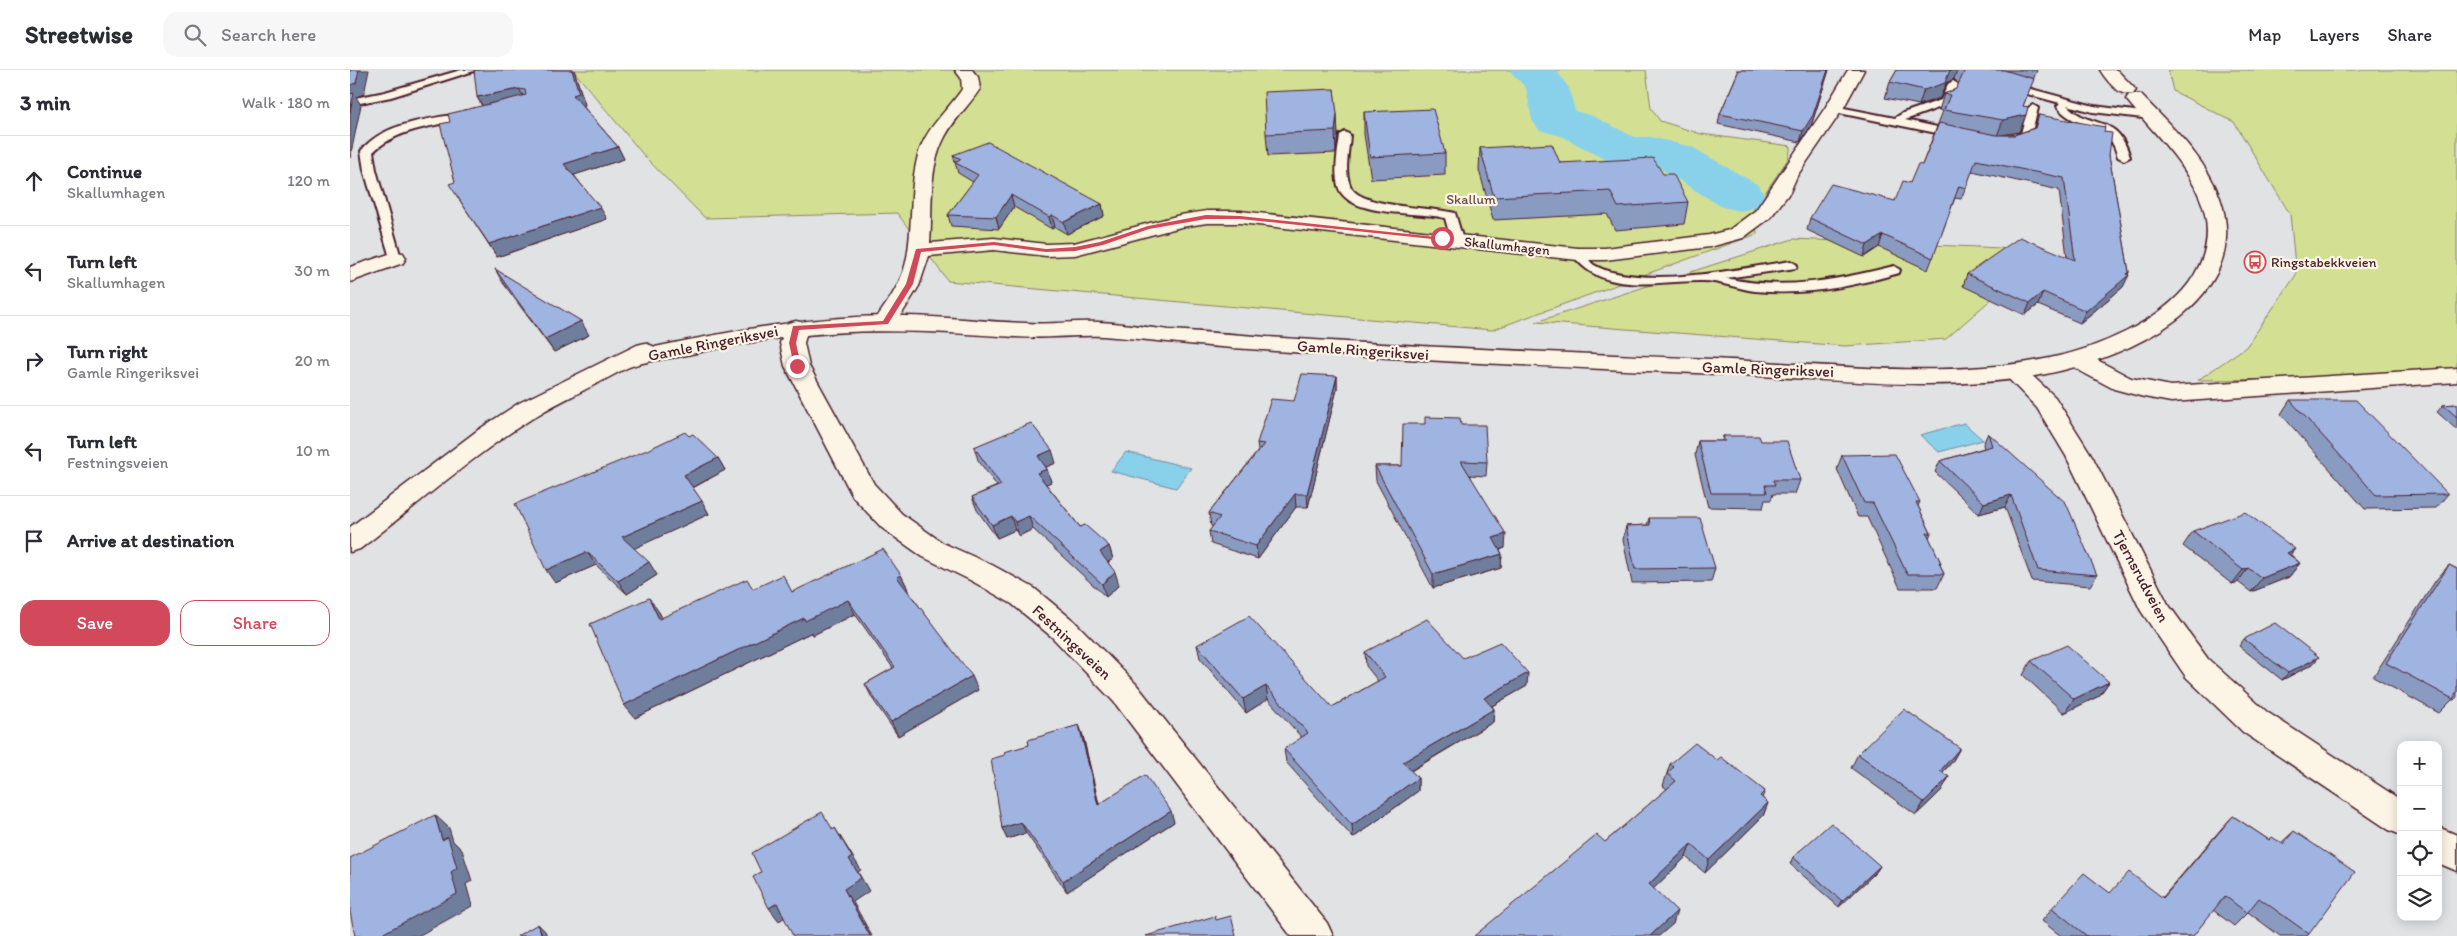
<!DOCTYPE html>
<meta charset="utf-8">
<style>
body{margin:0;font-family:Itim,sans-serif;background:#f7f7f7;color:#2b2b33}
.controls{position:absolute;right:15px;bottom:15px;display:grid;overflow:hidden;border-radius:10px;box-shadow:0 2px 12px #0003}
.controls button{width:45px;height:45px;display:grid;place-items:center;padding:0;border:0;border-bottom:1px solid #e1e1e2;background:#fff;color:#2b2b33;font:25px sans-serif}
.stop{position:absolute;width:15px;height:15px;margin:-11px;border:4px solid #d1495b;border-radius:50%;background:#fff}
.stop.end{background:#d1495b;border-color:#fff;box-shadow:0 1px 5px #0008}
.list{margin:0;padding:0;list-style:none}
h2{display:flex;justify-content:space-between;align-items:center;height:65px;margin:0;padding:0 20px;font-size:21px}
h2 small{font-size:16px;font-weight:400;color:#7c7c81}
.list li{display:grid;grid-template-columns:32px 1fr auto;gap:15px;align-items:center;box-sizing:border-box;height:90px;padding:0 20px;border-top:1px solid #e1e1e2}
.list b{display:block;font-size:19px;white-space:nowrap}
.list p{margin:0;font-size:16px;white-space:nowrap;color:#7c7c81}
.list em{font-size:16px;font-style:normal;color:#7c7c81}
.actions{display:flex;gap:10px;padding:15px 20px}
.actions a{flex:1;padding:11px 0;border:1px solid #d1495b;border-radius:15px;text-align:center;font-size:18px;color:#d1495b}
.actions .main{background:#d1495b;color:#fff}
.icon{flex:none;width:28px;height:28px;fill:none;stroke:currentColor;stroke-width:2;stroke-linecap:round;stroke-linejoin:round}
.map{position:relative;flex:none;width:2107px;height:866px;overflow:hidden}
header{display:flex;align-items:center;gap:30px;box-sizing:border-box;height:70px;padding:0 25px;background:#fff;border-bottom:1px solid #e1e1e2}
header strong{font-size:24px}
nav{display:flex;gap:28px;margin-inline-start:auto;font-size:18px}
.search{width:350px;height:45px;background:#f7f7f7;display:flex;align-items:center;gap:12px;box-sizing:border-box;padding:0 18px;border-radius:15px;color:#7c7c81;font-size:19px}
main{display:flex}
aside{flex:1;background:#fff}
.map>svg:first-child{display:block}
</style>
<header>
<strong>Streetwise</strong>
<div class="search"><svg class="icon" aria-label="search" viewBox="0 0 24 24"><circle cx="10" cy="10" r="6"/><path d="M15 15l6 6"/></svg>Search here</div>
<nav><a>Map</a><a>Layers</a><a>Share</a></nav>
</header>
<main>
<aside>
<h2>3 min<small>Walk · 180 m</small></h2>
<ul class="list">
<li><svg class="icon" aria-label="ahead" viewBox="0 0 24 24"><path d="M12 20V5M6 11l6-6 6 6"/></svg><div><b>Continue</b><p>Skallumhagen</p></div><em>120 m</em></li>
<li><svg class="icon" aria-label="left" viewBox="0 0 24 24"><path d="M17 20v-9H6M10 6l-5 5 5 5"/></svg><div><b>Turn left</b><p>Skallumhagen</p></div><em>30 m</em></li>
<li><svg class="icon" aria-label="right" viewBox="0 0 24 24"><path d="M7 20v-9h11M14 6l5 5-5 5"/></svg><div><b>Turn right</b><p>Gamle Ringeriksvei</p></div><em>20 m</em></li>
<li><svg class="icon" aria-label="left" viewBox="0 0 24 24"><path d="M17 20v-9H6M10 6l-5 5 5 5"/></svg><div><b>Turn left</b><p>Festningsveien</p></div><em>10 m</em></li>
<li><svg class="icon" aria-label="arrive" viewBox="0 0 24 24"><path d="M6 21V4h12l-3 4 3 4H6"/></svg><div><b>Arrive at destination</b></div></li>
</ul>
<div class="actions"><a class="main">Save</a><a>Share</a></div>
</aside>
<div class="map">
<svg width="2107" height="866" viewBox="0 0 2107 866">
<rect width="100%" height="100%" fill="#e0e2e4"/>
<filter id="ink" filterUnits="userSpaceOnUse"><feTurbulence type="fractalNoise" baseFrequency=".02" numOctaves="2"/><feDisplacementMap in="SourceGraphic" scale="10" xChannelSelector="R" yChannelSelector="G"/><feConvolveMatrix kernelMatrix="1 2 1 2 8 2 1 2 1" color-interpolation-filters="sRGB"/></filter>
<g filter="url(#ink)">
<g fill="#d3e093" stroke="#8e805f">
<polygon points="223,0 1296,0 1301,38 1310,51 1351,64 1441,76 1438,89 1404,139 1407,164 1142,260 598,211 547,143 355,148 296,88"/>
<polygon points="1818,0 2107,0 2107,308 1848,310 1896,277 1946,205 1940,144 1884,52 1823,21"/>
<polygon points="1443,169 1697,180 1596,269 1495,276 1186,252"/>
</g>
<g fill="#89d1ea" stroke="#708a9e">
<polygon points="1614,353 1633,370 1589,382 1570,365"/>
<polygon points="776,382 841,398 826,418 761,401"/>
</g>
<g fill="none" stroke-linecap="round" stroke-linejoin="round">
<polygon fill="#89d1ea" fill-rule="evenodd" points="1159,0 1206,0 1219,18 1225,41 1243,46 1284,67 1301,67 1342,77 1408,115 1415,126 1408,137 1390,141 1372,137 1308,97 1275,95 1258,91 1211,66 1189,60 1182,50 1176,18"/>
<g stroke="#4a1f2b" stroke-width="4">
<g id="lane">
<polygon points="111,0 127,0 41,27 0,35 0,29 35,22"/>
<polygon points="1603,11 1608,14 1599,34 1555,50 1610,62 1610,66 1606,67 1484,42 1479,39 1484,36 1545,48 1553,43 1591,30 1598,14"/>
<path d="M 1659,13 L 1744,36 L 1801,43 L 1806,46 L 1801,49 L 1743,42 L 1717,35 C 1741,61 1767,42 1780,87 L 1774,90 L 1768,87 C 1757,45 1728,64 1707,36 L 1710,33 L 1655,18 L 1655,14 Z"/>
<polygon points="1683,35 1688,38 1681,65 1667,73 1659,73 1659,69 1671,63 1678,38"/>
<path d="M 119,42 L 124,45 L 123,47 C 89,56 49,57 23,82 L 26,100 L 51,188 L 45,192 L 41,191 L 14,100 L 11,81 C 34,51 84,49 119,42 Z"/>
<path d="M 995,62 L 1000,65 C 999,81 994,100 1000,115 C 1007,138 1083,137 1105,143 L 1113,170 L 1111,173 L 1103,173 L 1101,170 L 1095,148 C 1069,141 997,148 988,116 C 984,100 988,81 990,65 Z"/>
<path d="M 1228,180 C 1236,182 1238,191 1244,195 C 1249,198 1257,201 1262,202 C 1314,215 1388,199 1441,191 L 1447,195 L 1446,198 L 1376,208 C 1434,221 1488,210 1544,196 L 1550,200 L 1549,203 C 1502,217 1454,226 1405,221 C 1388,219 1370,211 1353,211 C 1308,210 1253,227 1222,184 Z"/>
</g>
</g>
<g stroke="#4a1f2b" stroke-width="3">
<g id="street">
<path d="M 605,0 L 622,0 L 628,7 L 630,19 C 618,37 600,53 592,73 C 578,104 583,140 580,173 L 644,168 L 696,174 L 724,173 L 830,145 L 857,141 L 890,141 L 1228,178 L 1255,178 L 1359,165 L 1379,160 L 1406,140 L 1475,38 L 1498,0 L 1514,0 L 1493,39 L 1447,106 L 1440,122 L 1420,148 L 1393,168 L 1360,177 L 1255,190 L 1228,190 L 890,153 L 857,153 L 831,157 L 725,185 L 696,186 L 644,180 L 579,186 L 569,216 L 543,258 L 535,260 L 527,258 L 523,253 C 536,234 551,215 556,192 C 564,157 558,118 569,82 C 577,57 598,40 612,19 L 611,8 Z"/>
<polygon points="45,182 53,183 56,188 53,193 0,212 0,197"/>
<polygon points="446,251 454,253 458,258 454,273 459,296 524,414 552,444 593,473 642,495 684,518 724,551 786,614 977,853 983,866 941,866 764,632 702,567 662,534 622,511 573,487 532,458 503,427 435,296 430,273 438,253"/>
<polygon points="1728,282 1736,284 1781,308 1821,316 2107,298 2107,312 1821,332 1794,327 1764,319 1732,302 1720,294 1716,289 1720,284"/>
<polygon points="1664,295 1673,297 1705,327 1742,386 1818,534 1858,589 1917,642 2051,730 2051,765 2039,760 1893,662 1836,607 1791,541 1716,386 1687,338 1652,302 1655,297"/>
<polygon points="2088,757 2107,765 2107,801 2088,793"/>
</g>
</g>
<g stroke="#4a1f2b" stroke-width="3">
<g id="secondary">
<path d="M 1750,0 L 1767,0 L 1786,20 L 1783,24 C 1769,27 1757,11 1750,0 Z"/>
<path d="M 1785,24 L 1791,25 C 1820,55 1856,88 1870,128 C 1906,232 1777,288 1696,304 C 1597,323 1493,310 1393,305 C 1223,298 1053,290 883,278 C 840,275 796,269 753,266 C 724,265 695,269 666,267 C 589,262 517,257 439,267 C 403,271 367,278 332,286 C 315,289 295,291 279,297 C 266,303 253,311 240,317 C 221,327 201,336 183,348 C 122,386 67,435 10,479 L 0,482 L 0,457 L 128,360 L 169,333 L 287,275 L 295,273 L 305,277 C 387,260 468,245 552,246 C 594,246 635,252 676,253 C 700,255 724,251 748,252 C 772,253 795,257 819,260 C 851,262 884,264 917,267 C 1065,277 1213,283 1362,289 C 1471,294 1592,310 1700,288 C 1746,279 1810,252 1839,213 C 1891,140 1818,81 1776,29 L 1779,25 Z"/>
</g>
</g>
<use href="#lane" fill="#fcf5e5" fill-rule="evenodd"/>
<use href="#street" fill="#fcf5e5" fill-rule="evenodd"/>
<use href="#secondary" fill="#fcf5e5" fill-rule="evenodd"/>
</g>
<g fill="#8a9bc2" stroke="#4a1f2b">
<polygon points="200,0 224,0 235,35 232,35 268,77 274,89 224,105 257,149 147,187 107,126 100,52 132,36 127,27"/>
<polygon points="1386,0 1479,0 1461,56 1450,72 1368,54 1370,44 1388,2"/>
<polygon points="1547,0 1687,0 1673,36 1669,62 1653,65 1664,65 1684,58 1689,45 1754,62 1759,85 1779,202 1773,217 1730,253 1688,235 1675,245 1613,216 1617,204 1717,187 1709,120 1622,101 1611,129 1605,128 1578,200 1529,177 1514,187 1457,160 1460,148 1545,131 1560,113 1572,95 1593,41 1589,40 1594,24 1606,19 1609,14 1604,9 1596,13 1590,28 1569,35 1535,28 1540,12"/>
<polygon points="984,19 988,66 986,83 918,86 916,64"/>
<polygon points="1014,42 1095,83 1095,105 1021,109 1014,64"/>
<polygon points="1130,78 1210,93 1313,104 1338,132 1334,154 1265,160 1257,144 1143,150 1129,100"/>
<polygon points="603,85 752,134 754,146 717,164 705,157 702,159 664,137 649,159 601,156 598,145 623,112 608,103"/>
<polygon points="145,199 239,265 204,282 153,213"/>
<polygon points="987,306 987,319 958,437 946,437 908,489 861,474 859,461 863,457 861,456 859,443 908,381 907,373 944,331"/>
<polygon points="1940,330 2098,424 2086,438 2015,439 1931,344"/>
<polygon points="2107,334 2107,360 2087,342 2093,335"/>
<polygon points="1111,355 1137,392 1136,406 1120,405 1155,478 1150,480 1152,484 1151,498 1083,518 1026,411 1025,396 1052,396"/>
<polygon points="1638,363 1747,505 1740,516 1682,511 1655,437 1629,444 1585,402 1590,391 1634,378 1633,374"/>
<polygon points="339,366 368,388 375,400 343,418 359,444 284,478 307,505 277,524 246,495 205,513"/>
<polygon points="1373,366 1411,371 1450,410 1445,424 1423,424 1421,430 1415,430 1413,438 1358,437 1345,385 1348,371 1372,371"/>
<polygon points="624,377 706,393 696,397 701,412 696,414 730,457 759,476 763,489 758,492 769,515 756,527 683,459 669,466 665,460 647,468 627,440 622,427 647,416 628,390"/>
<polygon points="1492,385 1570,432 1568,436 1581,463 1579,468 1591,493 1590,495 1594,504 1587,518 1550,518 1517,447 1508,447 1487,399"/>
<polygon points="1299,448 1365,498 1361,512 1282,513 1273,470 1276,456 1297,455"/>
<polygon points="1843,461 1941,485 1950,493 1939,507 1901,522 1888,512 1882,514 1833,476"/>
<polygon points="2099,495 2107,499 2107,627 2104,630 2102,630 2089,643 2023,607 2086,510"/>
<polygon points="551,505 558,519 557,519 628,620 548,666 522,628 515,614 543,598 505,544 463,565 462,562 285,648 309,542 312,548 403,519 442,522"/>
<polygon points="1894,569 1963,594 1932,610 1889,576"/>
<polygon points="847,575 982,637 1028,611 1016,596 1015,582 1113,588 1177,616 1142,636 1144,639 1143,652 1061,701 1068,708 1068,721 1003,768 936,692 934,679 952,668 918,629 896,643 850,588"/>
<polygon points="1681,591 1759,612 1749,626 1714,643 1673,605"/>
<polygon points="729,655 733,666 749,734 824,752 717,822 676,763 657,769 652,758 655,685 679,675"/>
<polygon points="1610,678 1602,692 1592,703 1599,707 1591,721 1566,745 1501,698 1508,684"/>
<polygon points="1367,690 1415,721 1412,728 1418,733 1413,746 1355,803 1336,787 1303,819 1323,854 1255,772 1317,719 1313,716 1320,694"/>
<polygon points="1883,746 1919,770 1931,773 1944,761 1959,864 1957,866 1930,866 1898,842 1884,856 1863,840 1843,866 1711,866 1692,851 1702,838 1760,823 1813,827 1871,759"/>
<polygon points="1443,787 1530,796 1526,802 1489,837 1440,794"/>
</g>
<g fill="#707e9e" stroke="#4a1f2b">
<polygon points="9,0 19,0 14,24 6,27 11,35 0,88 0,15"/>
<polygon points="222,0 224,0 235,35 229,36 223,25"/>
<polygon points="1478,0 1479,0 1461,56 1450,72 1453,61"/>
<polygon points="1600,0 1607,0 1604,9 1596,13 1590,28 1569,35 1574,20"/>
<polygon points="169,19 176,30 134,38 127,27"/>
<polygon points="987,44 988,66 986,83 985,61"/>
<polygon points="1676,45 1669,62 1647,66 1653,50"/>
<polygon points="268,77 274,89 221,106 214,94"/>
<polygon points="661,125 664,137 649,159 646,147"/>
<polygon points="752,134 754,146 717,164 714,152"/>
<polygon points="250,137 257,149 147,187 139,174"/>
<polygon points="702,145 705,157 702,159 699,147"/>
<polygon points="1533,165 1529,177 1514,187 1517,175"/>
<polygon points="1779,202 1776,208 1779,205 1773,217 1730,253 1736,241"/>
<polygon points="1693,222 1688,235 1675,245 1680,233"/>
<polygon points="231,251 239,265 204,282 195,269"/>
<polygon points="987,306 987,319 958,437 957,424"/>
<polygon points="702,380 706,393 691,399 688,386"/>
<polygon points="368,388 375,400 342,418 334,405"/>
<polygon points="697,399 701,412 691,416 687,403"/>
<polygon points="945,424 946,437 908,489 906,476"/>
<polygon points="1661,425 1655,437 1629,444 1634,433"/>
<polygon points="352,431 359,444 281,480 272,467"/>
<polygon points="661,446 665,460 647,468 642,455"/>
<polygon points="679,446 683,459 669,466 665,452"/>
<polygon points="1156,464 1155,478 1142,482 1143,468"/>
<polygon points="759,476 763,489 753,495 750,482"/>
<polygon points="1945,479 1934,493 1937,483"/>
<polygon points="237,482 246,495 205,513 196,500"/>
<polygon points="1152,484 1151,498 1083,518 1083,504"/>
<polygon points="299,492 307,505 277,524 268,511"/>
<polygon points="1950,493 1939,507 1901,522 1912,508"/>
<polygon points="1898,498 1888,512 1882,514 1893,500"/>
<polygon points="765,502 769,515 756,527 752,514"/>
<polygon points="551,505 558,519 553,521 547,507"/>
<polygon points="299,528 309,542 319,563 309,549"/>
<polygon points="498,530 505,544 463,565 462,562 285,648 274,635 454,548"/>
<polygon points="1969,587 1963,594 1932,610 1938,603"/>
<polygon points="1178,603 1177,616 1133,641 1134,628"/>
<polygon points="622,606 628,620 548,666 541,652"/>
<polygon points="1759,612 1749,626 1714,643 1724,629"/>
<polygon points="916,616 918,629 896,643 893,629"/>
<polygon points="1144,639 1143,652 1053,705 1053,692"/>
<polygon points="729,655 733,666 751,745 748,735"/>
<polygon points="1610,678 1602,692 1582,714 1590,701"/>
<polygon points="1599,707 1591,721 1566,745 1574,732"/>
<polygon points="1068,708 1068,721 1003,768 1002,755"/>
<polygon points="1418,733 1413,746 1355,803 1359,790"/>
<polygon points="821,741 824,752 717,822 713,811"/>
<polygon points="85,745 99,758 103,771 112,780 122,811 116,814 122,836 68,866 28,866 92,770"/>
<polygon points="671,752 676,763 657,769 652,758"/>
<polygon points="485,758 511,800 508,802 519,821 503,832 522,866 520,866 494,819 499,789"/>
<polygon points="1341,774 1336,787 1295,827 1299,814"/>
<polygon points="1530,796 1526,802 1489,837 1492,831"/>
<polygon points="427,833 437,846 429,851 419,838"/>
<polygon points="1327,841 1323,854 1309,866 1300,866"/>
<polygon points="188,854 195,861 197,866 192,866"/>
</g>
<g fill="#a0b4e2" stroke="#4a1f2b">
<polygon points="0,0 9,0 6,13 0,15"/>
<polygon points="124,0 222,0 229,23 223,25 268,77 214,94 250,137 139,174 99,114 105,112 90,54 100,52 98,44 176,25 175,20 169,19 127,27"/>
<polygon points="1389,0 1478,0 1463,45 1453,61 1370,44"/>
<polygon points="1547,0 1600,0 1595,13 1574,20 1540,12"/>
<polygon points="1615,0 1654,0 1684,9 1673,36 1678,37 1676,45 1653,50 1594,40 1600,25 1594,24 1606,19"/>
<polygon points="984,19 987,44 985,61 916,64 914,22"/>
<polygon points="4,23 0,42 0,24"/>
<polygon points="1083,39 1095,83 1020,87 1014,42"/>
<polygon points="1689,45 1755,57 1754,62 1762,63 1759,85 1779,202 1776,204 1779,205 1736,241 1693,222 1680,233 1617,204 1670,167 1725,190 1714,108 1626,90 1616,118 1609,116 1583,188 1533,165 1517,175 1460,148 1481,114 1545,131 1553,111 1560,113 1568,94 1572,95 1589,53 1646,65 1664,65 1685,58"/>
<polygon points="638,72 752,134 714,152 702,145 699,147 661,125 646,147 598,145 628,105 604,92 611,89 603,85"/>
<polygon points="1202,74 1210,93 1303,88 1313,104 1323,104 1338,132 1268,137 1260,121 1144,127 1130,78"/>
<polygon points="145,199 231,251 195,269"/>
<polygon points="952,304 987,306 957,424 945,424 906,476 859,461 870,447 859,443 914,374 907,373 921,329 944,331"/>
<polygon points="1940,330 2006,330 2098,424 2026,425"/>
<polygon points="2107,334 2107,347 2093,335"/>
<polygon points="1075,347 1110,348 1111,355 1135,355 1137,392 1111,391 1156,464 1143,468 1152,484 1083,504 1025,396 1052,396 1053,354 1075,354"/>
<polygon points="681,353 702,380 688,386 697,399 687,403 730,457 735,455 759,476 750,482 765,502 752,514 679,446 665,452 661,446 642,455 622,427 651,415 624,377"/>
<polygon points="335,362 339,366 343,364 368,388 334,405 352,431 272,467 299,492 268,511 237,482 196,500 165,434 297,380"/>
<polygon points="1638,363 1716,433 1747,505 1688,500 1661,425 1634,433 1590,391 1642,376"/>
<polygon points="1373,366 1409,366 1411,371 1437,371 1450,410 1423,410 1425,415 1415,415 1417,423 1361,423 1348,371 1375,371"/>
<polygon points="1545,384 1570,432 1566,432 1581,463 1577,463 1591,493 1589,492 1594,504 1557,504 1523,433 1514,433 1492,385"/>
<polygon points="1895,442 1945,479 1937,483 1950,493 1912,508 1898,498 1893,500 1843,461"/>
<polygon points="1299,448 1350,448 1365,498 1285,499 1276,456 1300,455"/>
<polygon points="533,479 551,505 547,507 622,606 541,652 515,614 545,597 498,530 455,551 454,548 274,635 240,554 299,528 309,549 397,509 403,519 433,505 442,522"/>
<polygon points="2099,495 2107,499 2107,622 2103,629 2036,593"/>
<polygon points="899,546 982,637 1035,607 1015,582 1077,549 1113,588 1150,572 1178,603 1134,628 1144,639 1053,692 1068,708 1002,755 934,679 958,663 916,616 893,629 847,575"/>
<polygon points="1925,553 1969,587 1938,603 1894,569"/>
<polygon points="1717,575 1759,612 1724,629 1681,591"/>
<polygon points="1554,639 1610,678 1590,701 1599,707 1574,732 1508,684"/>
<polygon points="729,655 748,735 795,705 821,741 713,811 671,752 652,758 641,689 655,685 654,682 679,675 678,670"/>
<polygon points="1345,673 1367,690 1371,687 1415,721 1410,726 1418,733 1359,790 1341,774 1299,814 1327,841 1300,866 1124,866 1247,765 1255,772 1326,711 1317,703 1324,697 1320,694"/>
<polygon points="472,742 483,760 485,758 502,787 499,789 511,808 494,819 520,866 443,866 427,833 419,838 403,807 411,802 402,783"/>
<polygon points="85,745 92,770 98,767 107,798 101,802 107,824 28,866 5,866 0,842 0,788"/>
<polygon points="1883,746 1919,770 1922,767 1933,774 1944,761 2005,802 1959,864 1909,828 1897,843 1875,826 1843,866 1737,866 1702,838 1734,803 1760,823 1779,802 1813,828"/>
<polygon points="1481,753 1530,796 1492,831 1443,787"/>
<polygon points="865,846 866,850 881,846 886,866 796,866"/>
<polygon points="188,854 192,866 167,866"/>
</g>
</g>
<polygon fill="#d1495b" points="856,145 890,146 1095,168 1092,170 890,149 856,149 799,159 753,175 725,181 696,182 644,175 571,182 563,214 538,254 449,260 446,273 451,296 447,298 444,296 439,273 443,256 533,251 556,214 566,179 644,172 696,179 725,177 750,172 798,156"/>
<defs>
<g id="bus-ring" transform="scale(1.125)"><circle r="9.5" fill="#fcf5e5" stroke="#d1495b" stroke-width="1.5"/><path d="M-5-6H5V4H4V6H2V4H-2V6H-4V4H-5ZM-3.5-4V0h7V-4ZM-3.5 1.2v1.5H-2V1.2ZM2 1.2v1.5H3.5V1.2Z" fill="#d1495b"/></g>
</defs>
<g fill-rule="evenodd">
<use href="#bus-ring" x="1905" y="192"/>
</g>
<g text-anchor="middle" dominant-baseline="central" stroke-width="4.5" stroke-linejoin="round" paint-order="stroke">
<g font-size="14" fill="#6c4f45" stroke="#fcf5e5">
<text x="1121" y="129">Skallum</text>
</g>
<g font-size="14" fill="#4a1f2b" stroke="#fcf5e5">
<text transform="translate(1157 176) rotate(6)">Skallumhagen</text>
</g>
<g font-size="14" fill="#4a1f2b" stroke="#fcf5e5" text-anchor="start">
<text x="1921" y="192">Ringstabekkveien</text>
</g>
<g font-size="16" fill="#4a1f2b" stroke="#fcf5e5">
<text transform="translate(363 273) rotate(-11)">Gamle Ringeriksvei</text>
<text transform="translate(1013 280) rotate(4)">Gamle Ringeriksvei</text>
<text transform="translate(1418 299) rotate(2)">Gamle Ringeriksvei</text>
<text transform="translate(1791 506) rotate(62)">Tjernsrudveien</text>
<text transform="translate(722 572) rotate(43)">Festningsveien</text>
</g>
</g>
</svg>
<div class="controls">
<button>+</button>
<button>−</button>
<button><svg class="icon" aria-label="locate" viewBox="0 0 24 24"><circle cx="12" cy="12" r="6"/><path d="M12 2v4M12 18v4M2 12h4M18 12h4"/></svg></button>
<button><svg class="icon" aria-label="layers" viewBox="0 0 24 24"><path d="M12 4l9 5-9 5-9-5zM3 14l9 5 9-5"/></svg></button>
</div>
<div class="stop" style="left:1092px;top:168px"></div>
<div class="stop end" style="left:447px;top:296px"></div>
</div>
</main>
